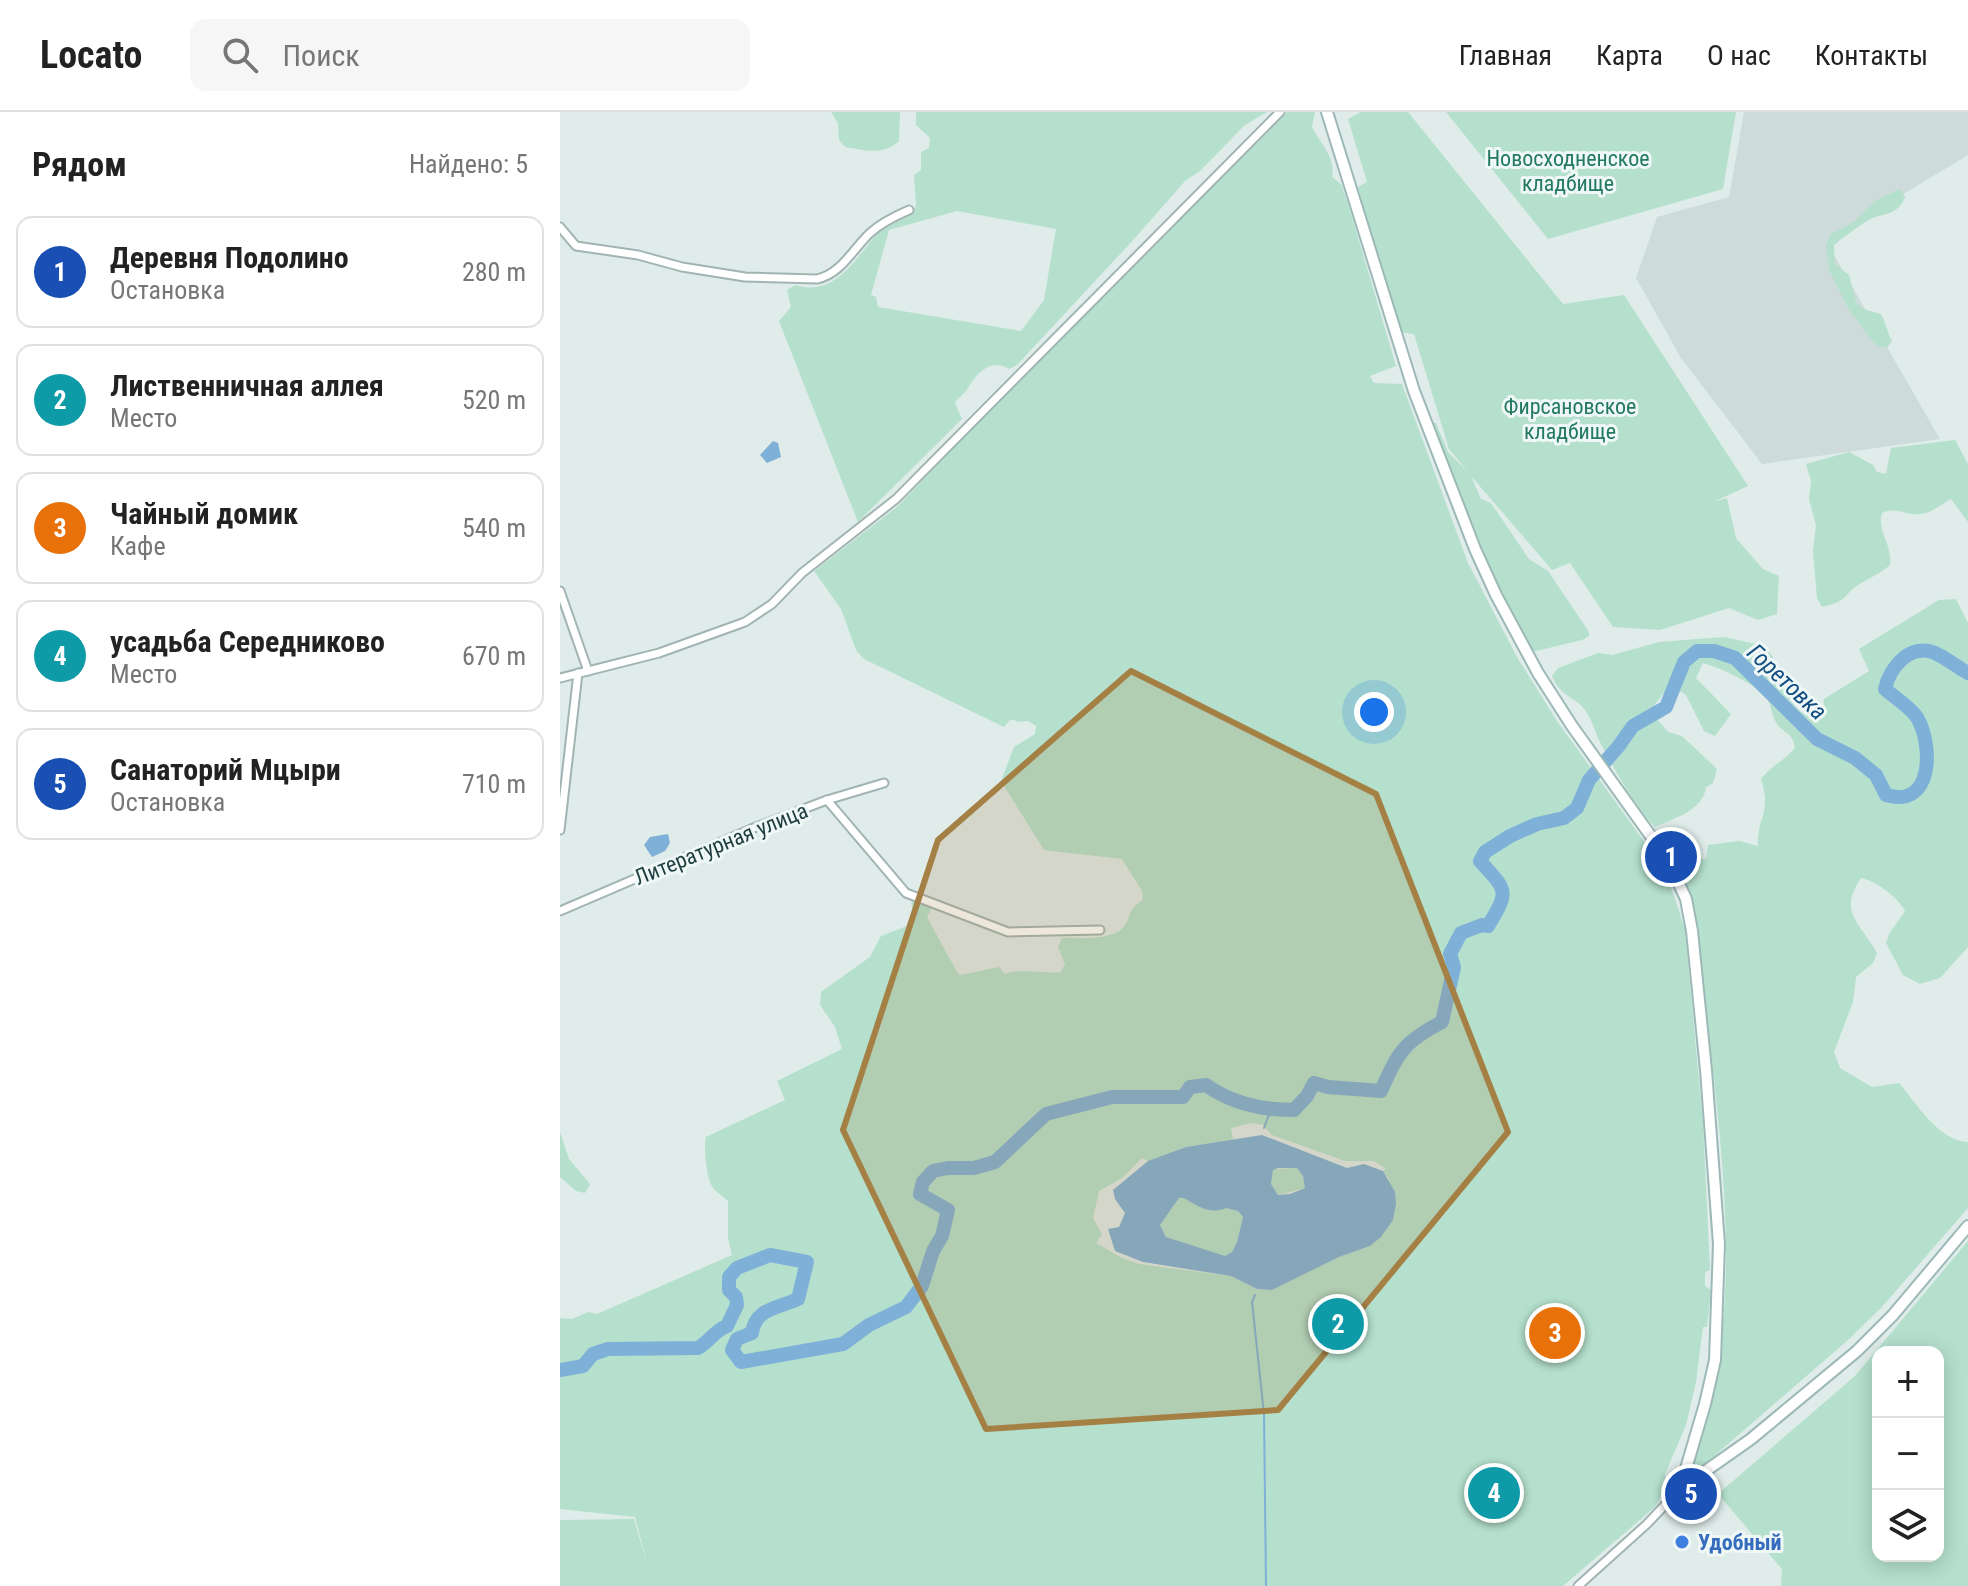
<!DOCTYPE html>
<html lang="ru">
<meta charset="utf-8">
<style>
body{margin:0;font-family:"Roboto Condensed",sans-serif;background:#f6f6f6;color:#222}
.controls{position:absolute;right:24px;bottom:24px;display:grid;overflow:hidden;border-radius:16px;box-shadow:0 4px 20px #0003}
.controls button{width:72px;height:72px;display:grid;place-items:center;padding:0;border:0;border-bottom:2px solid #e0e0e0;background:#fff;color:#222;font:40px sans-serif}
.you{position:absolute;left:814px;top:600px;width:28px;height:28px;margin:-20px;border:6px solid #fff;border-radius:50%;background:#1a73e8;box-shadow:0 0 0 12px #1a73e833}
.badge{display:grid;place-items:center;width:52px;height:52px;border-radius:50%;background:#b45309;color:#fff;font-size:26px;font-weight:700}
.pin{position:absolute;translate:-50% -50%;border:4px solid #fff;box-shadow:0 2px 8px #0006}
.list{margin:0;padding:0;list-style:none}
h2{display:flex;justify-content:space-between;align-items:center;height:104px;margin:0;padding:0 32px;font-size:34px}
h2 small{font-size:26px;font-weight:400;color:#767676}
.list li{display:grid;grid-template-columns:52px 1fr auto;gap:24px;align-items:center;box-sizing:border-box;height:112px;margin:0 16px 16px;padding:0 16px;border:2px solid #e0e0e0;border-radius:16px}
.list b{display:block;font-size:30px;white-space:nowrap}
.list p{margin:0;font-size:26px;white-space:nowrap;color:#767676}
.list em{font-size:26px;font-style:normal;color:#767676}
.icon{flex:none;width:44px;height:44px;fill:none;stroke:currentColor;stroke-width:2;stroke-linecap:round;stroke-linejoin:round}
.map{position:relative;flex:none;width:1408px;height:1474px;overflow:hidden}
header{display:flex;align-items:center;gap:48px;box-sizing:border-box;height:112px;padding:0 40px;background:#fff;border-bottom:2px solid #e0e0e0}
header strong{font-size:38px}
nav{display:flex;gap:44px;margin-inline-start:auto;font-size:28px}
.search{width:560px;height:72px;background:#f6f6f6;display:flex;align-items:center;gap:20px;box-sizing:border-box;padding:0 28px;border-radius:16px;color:#767676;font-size:30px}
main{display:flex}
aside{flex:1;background:#fff}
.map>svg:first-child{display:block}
</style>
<header>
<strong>Locato</strong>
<div class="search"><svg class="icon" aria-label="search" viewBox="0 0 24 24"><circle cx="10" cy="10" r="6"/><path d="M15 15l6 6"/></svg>Поиск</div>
<nav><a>Главная</a><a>Карта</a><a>О нас</a><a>Контакты</a></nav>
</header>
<main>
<aside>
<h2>Рядом<small>Найдено: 5</small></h2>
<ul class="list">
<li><span class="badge" style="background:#1a4fb4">1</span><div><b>Деревня Подолино</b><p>Остановка</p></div><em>280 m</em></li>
<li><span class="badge" style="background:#0f9aa8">2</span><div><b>Лиственничная аллея</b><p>Место</p></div><em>520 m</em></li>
<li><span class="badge" style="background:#e8710a">3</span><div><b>Чайный домик</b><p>Кафе</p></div><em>540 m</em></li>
<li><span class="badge" style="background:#0f9aa8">4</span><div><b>усадьба Середниково</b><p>Место</p></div><em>670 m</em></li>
<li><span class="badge" style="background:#1a4fb4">5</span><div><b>Санаторий Мцыри</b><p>Остановка</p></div><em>710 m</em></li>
</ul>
</aside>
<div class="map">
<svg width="1408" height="1474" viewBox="0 0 1408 1474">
<rect width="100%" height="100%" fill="#dfecea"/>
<polygon fill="#cddcda" points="1184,0 1408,0 1408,43 1266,129 1380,327 1202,352 1121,246 1076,166 1097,105 1169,85"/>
<g fill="#b5e0cd" fill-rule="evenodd">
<path d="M 271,0 L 340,0 L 339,29 C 323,44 305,38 285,35 L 279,28 L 278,11 Z"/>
<path d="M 356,0 L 707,0 L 685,13 L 640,59 L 625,69 L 575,126 L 457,253 L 449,257 C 431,245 416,262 408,276 C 405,281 399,285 395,291 L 402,307 L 298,410 L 219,209 L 231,195 L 227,178 L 235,173 C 279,187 299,138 325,114 C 333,107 345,104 354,100 L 356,92 L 354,63 L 361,58 L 361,40 L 369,36 L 370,26 L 356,13 ZM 397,99 L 496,117 L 484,188 L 461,219 L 318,195 L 316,185 L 311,183 L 329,118 Z"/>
<path d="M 727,0 L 755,0 L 752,15 C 761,33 776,45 772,65 L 781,72 L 789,95 L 836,254 L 810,264 L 814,271 L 842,272 L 908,451 L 957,545 L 997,609 L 1096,746 L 1108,767 L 1116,790 L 1125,818 L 1143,1012 L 1150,1158 L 1145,1160 L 1145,1174 L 1151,1178 L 1147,1215 L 1143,1215 L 1136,1270 L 1126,1313 L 1105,1362 L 1105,1374 L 1096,1394 L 1003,1474 L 0,1474 L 0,1408 L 74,1407 L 88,1455 L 75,1405 L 0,1397 L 0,1206 L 12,1207 L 28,1200 L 37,1202 L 172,1143 L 168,1126 L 168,1089 C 163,1084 157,1081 153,1076 C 147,1068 143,1035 146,1025 L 225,988 L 217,969 L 282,937 L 275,915 L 260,893 L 261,880 L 310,845 L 321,824 L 352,812 L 355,804 L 351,791 L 355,788 L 368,793 L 371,797 L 367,805 L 398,862 L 401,863 L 439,855 L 445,862 C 464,856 481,862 501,860 L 505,852 L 498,835 L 502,826 C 519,825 554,830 565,813 C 573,801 566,799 583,788 L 582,779 L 562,747 L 484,738 L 441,669 L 454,635 L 475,622 L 476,614 L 468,609 L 458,610 L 454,608 L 450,608 L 444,615 L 304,547 L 296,538 L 281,497 L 254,459 L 337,395 L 423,305 ZM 691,1011 L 703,1013 L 712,1023 L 785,1049 L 814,1049 L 826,1057 L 823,1059 L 829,1067 L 833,1108 L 821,1125 L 810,1134 L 779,1145 L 712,1178 L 697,1177 L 671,1164 L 579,1152 L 562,1146 L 536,1131 L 542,1122 L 533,1106 L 539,1079 L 562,1066 L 582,1046 L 588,1049 L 626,1035 L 673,1028 L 671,1016 Z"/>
<polygon points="801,0 848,0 1003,192 1064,183 1188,374 1153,390 1167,386 1176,426 1203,457 1219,464 1217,502 1198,508 1169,496 1100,518 1053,515 1010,451 992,458 911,364 921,387 931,391 969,447 988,459 1029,520 1029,524 1022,528 972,540 919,436 870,310 876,311 888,340 908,360 889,337 854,222 840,220 798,75 807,70 788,7"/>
<polygon points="886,0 1176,0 1163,77 988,127"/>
<path d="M 1340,77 L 1345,85 C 1338,105 1321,100 1307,109 C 1296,116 1284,125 1274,133 L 1275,152 L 1289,163 L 1296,190 L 1303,197 L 1321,202 C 1326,211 1327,220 1332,229 L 1327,236 L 1316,233 L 1289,198 L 1269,158 L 1266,132 L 1270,123 L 1295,109 L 1315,89 Z"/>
<path d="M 1395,328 L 1408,352 L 1408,410 L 1391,387 C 1382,392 1371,401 1361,402 C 1346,404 1337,394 1322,401 C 1316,417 1333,434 1330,453 C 1321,461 1312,465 1301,471 C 1282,483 1289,489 1262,495 L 1257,486 L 1253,440 L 1256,413 L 1249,387 L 1251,369 L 1246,352 L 1289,340 L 1313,353 L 1317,360 L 1326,362 L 1331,336 Z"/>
<path d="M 1396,487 L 1408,511 L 1408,835 L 1380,866 L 1360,872 L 1343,863 L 1326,831 L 1329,822 L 1345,799 C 1339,786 1315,768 1301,766 C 1277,801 1301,811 1317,841 L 1313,851 L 1296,865 L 1293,890 L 1274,940 L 1280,956 L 1312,975 L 1339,971 C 1356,991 1379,1029 1408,1030 L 1408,1096 L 1321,1196 L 1288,1228 L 1138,1358 L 1133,1350 C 1146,1306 1156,1264 1162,1219 C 1173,1122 1159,1011 1148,914 C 1142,858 1140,799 1117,747 L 1146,747 L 1148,733 L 1179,729 L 1198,734 C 1197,705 1212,701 1201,667 C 1211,654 1225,648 1235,636 C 1233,621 1225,622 1217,612 C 1212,605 1212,596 1208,588 C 1200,574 1159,555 1143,551 L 1136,566 L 1171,602 L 1155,624 L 1144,619 L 1126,583 L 1110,573 L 1090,599 L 1108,620 L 1122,624 L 1157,657 L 1153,671 L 1146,675 C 1143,699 1114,706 1095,715 C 1073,692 1056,660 1041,632 C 1035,621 1033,609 1025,598 C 1015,584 1001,586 992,564 L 998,556 L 1038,541 L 1052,543 L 1099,530 L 1164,525 L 1205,534 L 1213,545 L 1214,557 C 1234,574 1223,595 1253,606 L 1263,599 L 1264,587 L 1309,559 L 1299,537 L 1379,488 Z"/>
<polygon points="0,1020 9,1047 30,1072 25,1081 16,1079 0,1065"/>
<polygon points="737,1056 743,1064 745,1076 718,1083 711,1072 713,1057"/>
<polygon points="624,1085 678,1099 683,1105 677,1130 672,1140 665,1145 606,1125 600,1113 619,1086"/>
<path d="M 1408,1129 L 1408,1474 L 1221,1474 L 1222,1457 L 1158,1382 L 1295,1264 ZM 1318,1240 L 1378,1240 L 1378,1444 L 1318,1444 Z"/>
</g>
<g fill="#7fb0d8" fill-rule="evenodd">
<polygon points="213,329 218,331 221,345 207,351 200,343"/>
<polygon points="108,722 110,731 105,739 92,745 84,733 90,725"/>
<path d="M 702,1023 L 787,1056 L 804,1052 L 823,1059 L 835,1080 L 836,1092 L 833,1108 L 821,1125 L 810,1134 L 779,1145 L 712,1178 L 697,1177 L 671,1164 L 583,1150 L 555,1139 L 548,1117 L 559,1115 L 565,1101 L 555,1087 L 553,1078 L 588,1049 L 626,1035 ZM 718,1056 L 737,1056 L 743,1064 L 745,1076 L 730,1082 L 718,1083 L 711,1072 L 713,1058 ZM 624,1086 C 637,1094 651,1103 666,1096 L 678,1099 L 683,1105 L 677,1130 L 672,1140 L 665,1144 L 606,1125 L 600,1113 L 619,1086 Z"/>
</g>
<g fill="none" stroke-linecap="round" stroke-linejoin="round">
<g stroke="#7fb0d8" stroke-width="2">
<polyline points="704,1016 708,1005 715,998"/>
<polyline points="695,1183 692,1190 704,1302 706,1474"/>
</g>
<path stroke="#7fb0d8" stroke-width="14" d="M 0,1258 L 23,1254 L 33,1242 L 48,1237 L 138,1236 C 150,1229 154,1219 167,1214 L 177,1193 L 176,1185 L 169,1178 L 169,1165 L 177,1156 L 210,1143 L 247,1150 L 238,1187 C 219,1196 195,1196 192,1221 L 177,1227 L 172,1238 L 181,1250 L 283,1232 L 309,1213 L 346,1195 L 362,1174 L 373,1139 L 382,1124 L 388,1098 L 360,1082 L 363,1070 L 373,1059 L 388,1056 L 414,1056 L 435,1050 L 486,1002 L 552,985 L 623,985 L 630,975 L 646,973 C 671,991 703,998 734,998 L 747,984 L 754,971 L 768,975 L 821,979 C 838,941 843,930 882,910 L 894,855 L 890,842 L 901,821 L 922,813 L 928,814 C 950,778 947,779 920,749 L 925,740 L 950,724 L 977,712 L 1004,706 L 1017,696 L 1029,668 L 1058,635 L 1073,614 L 1106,595 L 1124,550 L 1137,539 L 1154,539 L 1175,546 L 1257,627 L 1295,646 L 1316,663 L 1326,683 C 1373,697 1373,635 1358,607 C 1352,596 1335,586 1325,577 C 1329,557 1350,530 1375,541 C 1386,546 1397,555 1408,561"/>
<g stroke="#a1b4b3" stroke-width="11">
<g id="street">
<path d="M 0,115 L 16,134 L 78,143 L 122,155 L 185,165 L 257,167 C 281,162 293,137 310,121 C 321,111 335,104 349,98"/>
<polyline points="0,479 28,559"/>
<polyline points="0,566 99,541 185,510 212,492 242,461 336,387 720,0"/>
<polyline points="267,688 346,781 448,820 540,818"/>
<polyline points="0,718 18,561"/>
<polyline points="0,799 191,717 267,688 324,671"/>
<polyline points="1018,1474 1087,1412 1120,1377"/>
</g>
</g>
<g stroke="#9cb9b7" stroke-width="14">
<g id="secondary">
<polyline points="767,0 854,279 915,437 936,483 978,561 1012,614 1108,748 1126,787 1132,819 1146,958 1159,1132 1155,1248 1145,1292 1120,1377"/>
<polyline points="1120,1377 1191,1327 1297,1239 1333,1203 1408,1114"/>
</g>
</g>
<use href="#street" stroke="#fff" stroke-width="7"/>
<use href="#secondary" stroke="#fff" stroke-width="10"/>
</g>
<path fill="#a58045" fill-opacity="0.2" stroke="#a58045" stroke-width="6" stroke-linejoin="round" d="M 571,559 L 816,682 L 948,1020 L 718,1298 L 426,1317 L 283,1018 L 378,728 Z"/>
<circle fill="#3f7fe0" stroke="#eff8f7" stroke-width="3" cx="1122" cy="1430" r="8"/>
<g text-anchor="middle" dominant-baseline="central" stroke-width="6" stroke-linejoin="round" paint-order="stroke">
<g font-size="22" fill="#237a5e" stroke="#eff8f7">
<text x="1008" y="46">Новосходненское<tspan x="1008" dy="25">кладбище</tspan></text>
<text x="1010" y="294">Фирсановское<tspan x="1010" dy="25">кладбище</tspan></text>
</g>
<g font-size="22" fill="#1e3d3e" stroke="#eff8f7">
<text transform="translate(161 732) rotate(-22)">Литературная улица</text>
</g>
<g font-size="22" font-weight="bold" fill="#366cbe" stroke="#eff8f7" text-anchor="start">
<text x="1138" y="1430">Удобный</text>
</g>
<g font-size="24" font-style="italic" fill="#114d81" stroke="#eff8f7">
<text transform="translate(1227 570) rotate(43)">Горетовка</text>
</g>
</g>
</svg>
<div class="controls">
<button>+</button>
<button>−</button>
<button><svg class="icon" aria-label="layers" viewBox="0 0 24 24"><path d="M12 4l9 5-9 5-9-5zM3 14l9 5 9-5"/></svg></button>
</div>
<div class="you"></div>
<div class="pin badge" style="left:1111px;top:745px;background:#1a4fb4">1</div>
<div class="pin badge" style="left:778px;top:1212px;background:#0f9aa8">2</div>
<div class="pin badge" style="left:995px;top:1221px;background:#e8710a">3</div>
<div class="pin badge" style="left:934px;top:1381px;background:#0f9aa8">4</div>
<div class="pin badge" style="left:1131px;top:1382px;background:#1a4fb4">5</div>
</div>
</main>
